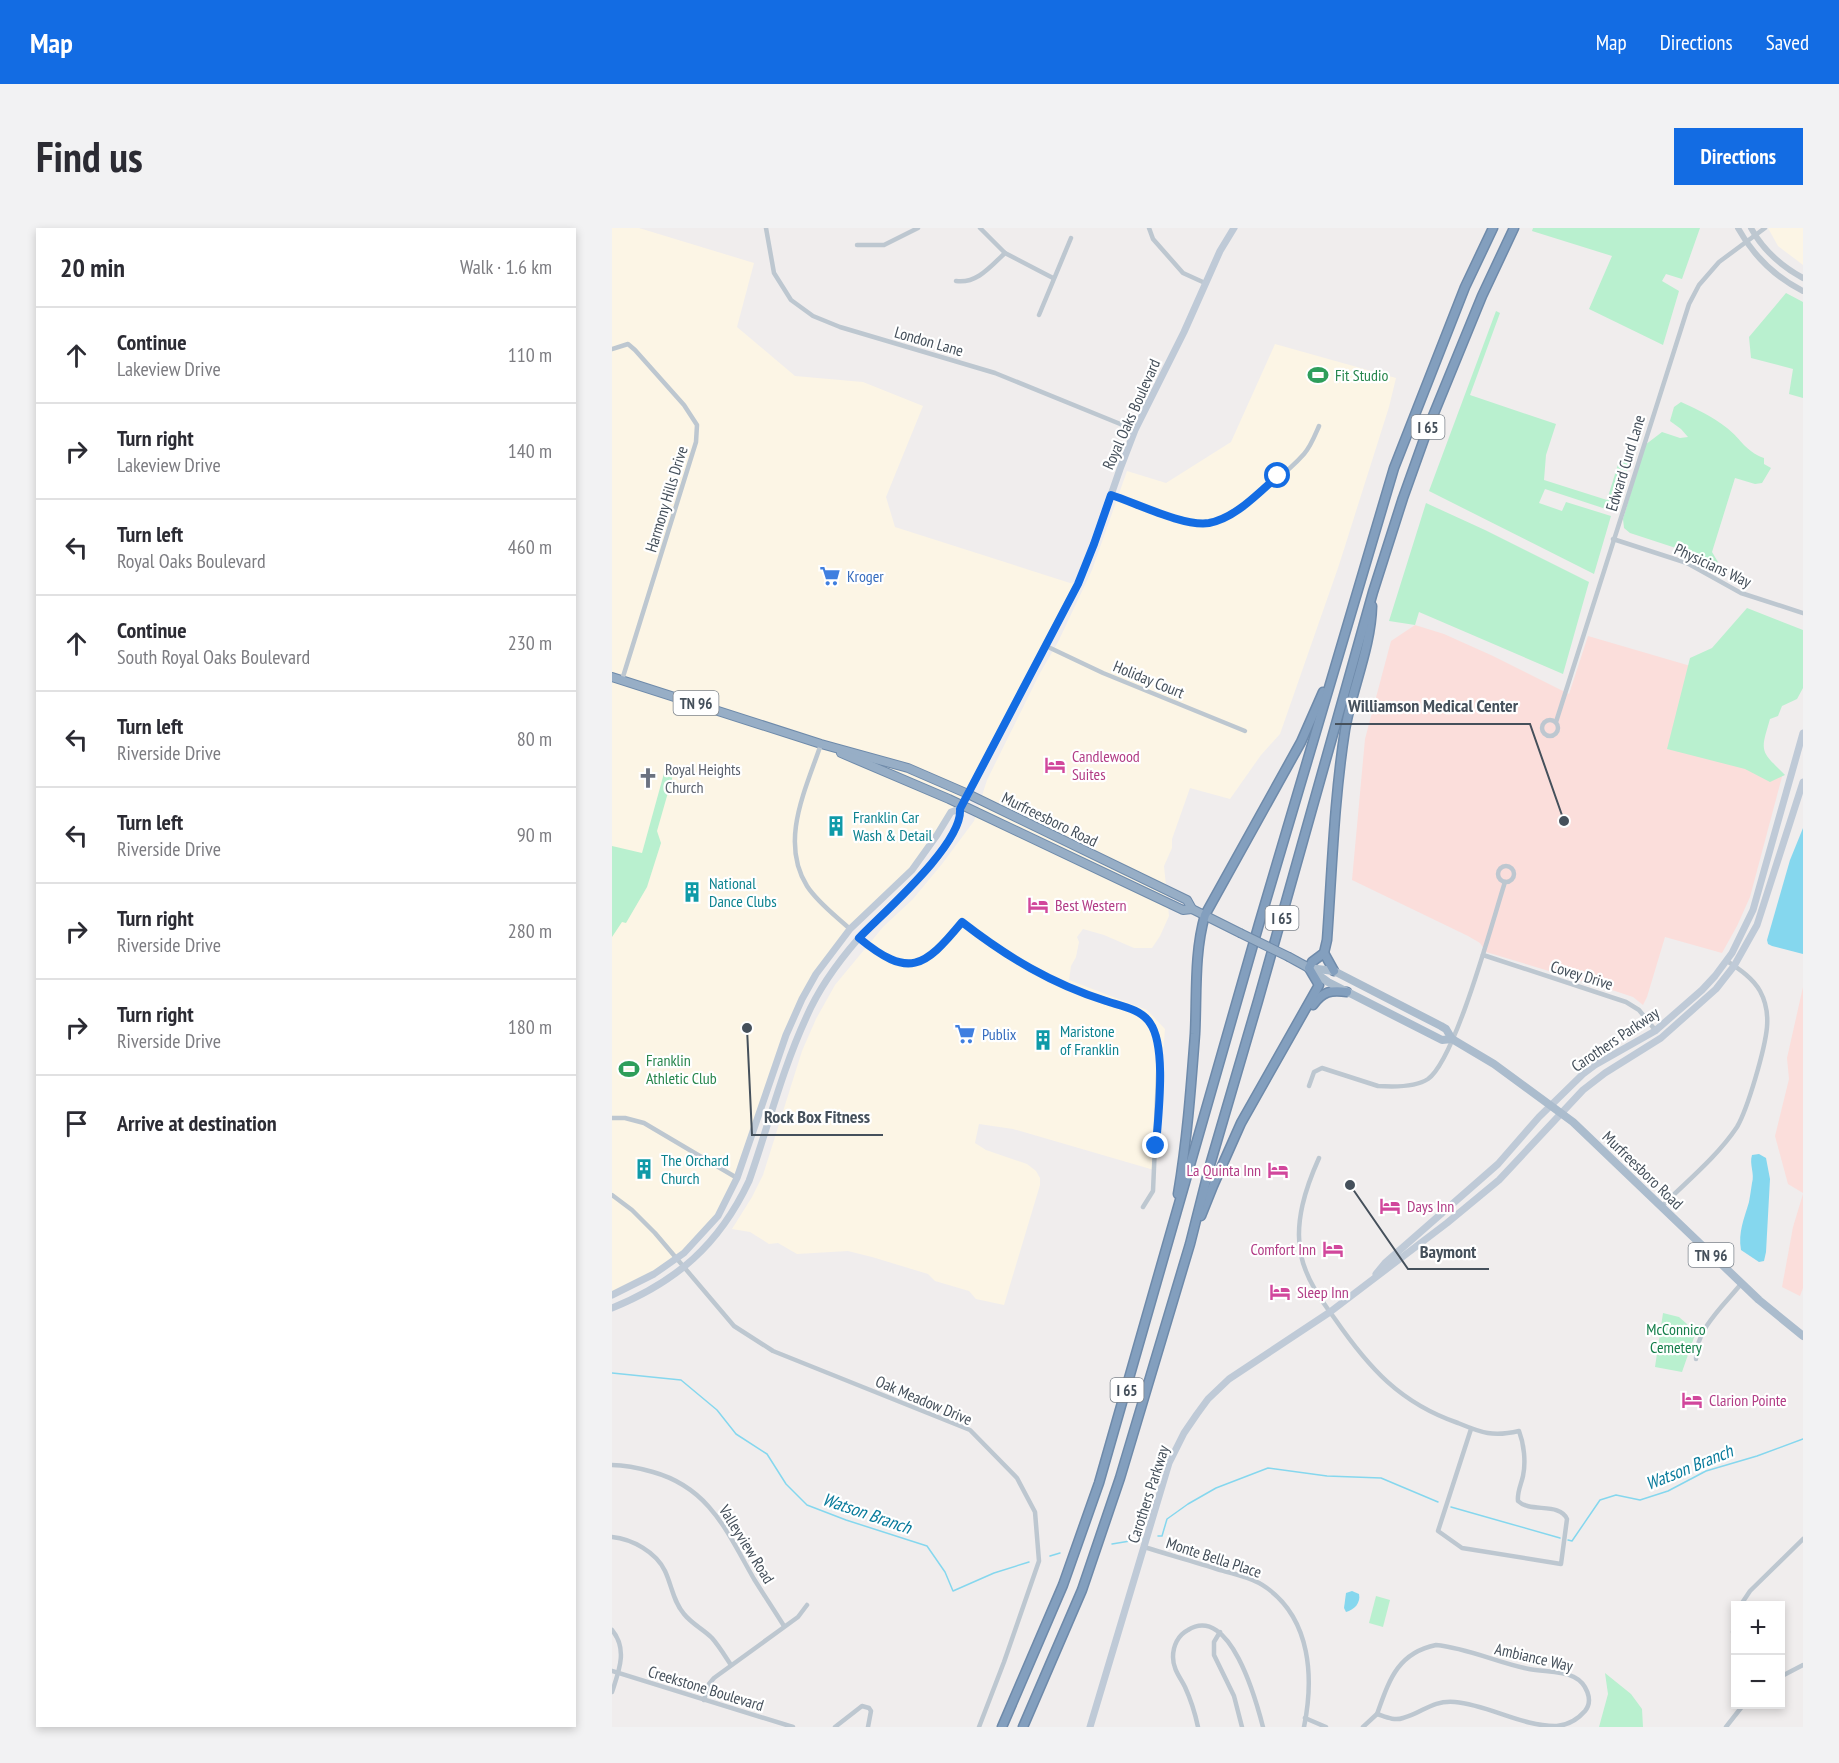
<!DOCTYPE html>
<meta charset="utf-8">
<style>
body{margin:0;font-family:"PT Sans Narrow",sans-serif;background:#f2f2f3;color:#2b2b33}
.controls{position:absolute;right:18px;bottom:18px;display:grid;overflow:hidden;border-radius:0px;box-shadow:0 3px 9px #0003}
.controls button{width:54px;height:54px;display:grid;place-items:center;padding:0;border:0;border-bottom:2px solid #e1e1e2;background:#fff;color:#2b2b33;font:30px sans-serif}
.stop{position:absolute;width:18px;height:18px;margin:-14px;border:4px solid #136ce3;border-radius:50%;background:#fff}
.stop.end{background:#136ce3;border-color:#fff;box-shadow:0 2px 6px #0008}
.list{margin:0;padding:0;list-style:none}
h2{display:flex;justify-content:space-between;align-items:center;height:78px;margin:0;padding:0 24px;font-size:26px}
h2 small{font-size:20px;font-weight:400;color:#7c7c81}
.list li{display:grid;grid-template-columns:39px 1fr auto;gap:18px;align-items:center;box-sizing:border-box;height:96px;padding:0 24px;border-top:2px solid #e1e1e2}
.list b{display:block;font-size:22px;white-space:nowrap}
.list p{margin:0;font-size:20px;white-space:nowrap;color:#7c7c81}
.list em{font-size:20px;font-style:normal;color:#7c7c81}
.icon{flex:none;width:33px;height:33px;fill:none;stroke:currentColor;stroke-width:2;stroke-linecap:round;stroke-linejoin:round}
.map{position:relative;flex:none;width:1191px;height:1499px;overflow:hidden;border-radius:0px}
header{display:flex;align-items:center;gap:36px;box-sizing:border-box;height:84px;padding:0 30px;background:#136ce3;color:#fff}
header strong{font-size:28px}
nav{display:flex;gap:33px;margin-inline-start:auto;font-size:21px}
.intro{display:flex;align-items:center;justify-content:space-between;box-sizing:border-box;height:144px;padding:0 36px}
h1{margin:0;font-size:42px}
.button{padding:15px 27px;border-radius:0px;background:#136ce3;color:#fff;font-size:21px;font-weight:700}
main{display:flex;gap:36px;padding:0 36px}
aside{flex:1;background:#fff;border-radius:0px;box-shadow:0 3px 9px #0003}
.map>svg:first-child{display:block}
</style>
<header>
<strong>Map</strong>
<nav><a>Map</a><a>Directions</a><a>Saved</a></nav>
</header>
<div class="intro"><h1>Find us</h1><a class="button">Directions</a></div>
<main>
<aside>
<h2>20 min<small>Walk · 1.6 km</small></h2>
<ul class="list">
<li><svg class="icon" aria-label="ahead" viewBox="0 0 24 24"><path d="M12 20V5M6 11l6-6 6 6"/></svg><div><b>Continue</b><p>Lakeview Drive</p></div><em>110 m</em></li>
<li><svg class="icon" aria-label="right" viewBox="0 0 24 24"><path d="M7 20v-9h11M14 6l5 5-5 5"/></svg><div><b>Turn right</b><p>Lakeview Drive</p></div><em>140 m</em></li>
<li><svg class="icon" aria-label="left" viewBox="0 0 24 24"><path d="M17 20v-9H6M10 6l-5 5 5 5"/></svg><div><b>Turn left</b><p>Royal Oaks Boulevard</p></div><em>460 m</em></li>
<li><svg class="icon" aria-label="ahead" viewBox="0 0 24 24"><path d="M12 20V5M6 11l6-6 6 6"/></svg><div><b>Continue</b><p>South Royal Oaks Boulevard</p></div><em>230 m</em></li>
<li><svg class="icon" aria-label="left" viewBox="0 0 24 24"><path d="M17 20v-9H6M10 6l-5 5 5 5"/></svg><div><b>Turn left</b><p>Riverside Drive</p></div><em>80 m</em></li>
<li><svg class="icon" aria-label="left" viewBox="0 0 24 24"><path d="M17 20v-9H6M10 6l-5 5 5 5"/></svg><div><b>Turn left</b><p>Riverside Drive</p></div><em>90 m</em></li>
<li><svg class="icon" aria-label="right" viewBox="0 0 24 24"><path d="M7 20v-9h11M14 6l5 5-5 5"/></svg><div><b>Turn right</b><p>Riverside Drive</p></div><em>280 m</em></li>
<li><svg class="icon" aria-label="right" viewBox="0 0 24 24"><path d="M7 20v-9h11M14 6l5 5-5 5"/></svg><div><b>Turn right</b><p>Riverside Drive</p></div><em>180 m</em></li>
<li><svg class="icon" aria-label="arrive" viewBox="0 0 24 24"><path d="M6 21V4h12l-3 4 3 4H6"/></svg><div><b>Arrive at destination</b></div></li>
</ul>
</aside>
<div class="map">
<svg width="1191" height="1499" viewBox="0 0 1191 1499">
<rect width="100%" height="100%" fill="#f0eded"/>
<g fill="#fcf5e5">
<polygon points="0,0 27,0 142,35 125,99 183,148 251,154 311,178 274,269 283,299 458,355 466,356 360,557 344,575 313,625 238,701 190,771 125,950 96,1001 42,1046 0,1067"/>
<polygon points="1156,0 1191,0 1191,37 1166,18"/>
<polygon points="663,116 784,150 777,179 727,337 668,506 649,527 618,571 578,560 560,611 560,620 552,638 557,688 548,708 540,720 522,720 492,707 471,701 465,709 467,714 464,729 459,738 457,752 535,782 553,801 542,942 401,901 367,896 363,915 374,922 415,936 424,943 428,950 428,957 392,1077 364,1071 357,1063 323,1053 316,1046 260,1029 236,1023 185,1026 166,1015 157,1016 138,1004 120,1001 140,969 151,947 190,823 204,791 223,757 271,699 301,671 330,636 362,593 375,552 428,445 446,414 480,342 515,243 554,255 619,214"/>
</g>
<g fill="#fbdedb">
<polygon points="803,397 832,406 881,428 957,466 976,408 1082,439 1060,513 1171,545 1138,669 1125,698 1110,725 1053,709 1035,769 1031,777 1021,769 1003,763 874,724 868,715 856,708 740,652 753,511 779,413"/>
<polygon points="1191,759 1191,965 1176,956 1163,908 1177,851 1175,830"/>
<polygon points="1191,966 1191,1060 1188,1068 1170,1059 1181,999"/>
</g>
<g fill="#b9f0cf">
<polygon points="921,0 1088,0 1070,51 1054,46 1050,53 1067,63 1051,117 977,81 1000,28 920,3"/>
<polygon points="1174,65 1191,74 1191,170 1177,166 1181,141 1139,130 1137,109"/>
<polygon points="884,83 888,85 858,167 944,196 934,227 932,252 995,272 1008,230 1018,234 1000,283 933,261 927,275 950,283 954,274 999,288 982,346 817,263"/>
<path d="M 1069,174 C 1085,181 1101,189 1115,200 C 1130,212 1133,223 1152,230 L 1152,236 L 1159,240 L 1150,255 L 1143,256 L 1123,250 L 1100,324 L 1109,339 L 1106,342 L 1076,324 L 1018,305 L 1012,300 L 1011,291 L 1033,217 L 1050,204 L 1068,210 L 1076,209 L 1069,201 L 1058,193 L 1062,179 Z"/>
<polygon points="814,275 873,302 977,354 951,446 807,384 803,397 777,393"/>
<path d="M 1135,380 L 1191,402 L 1191,460 L 1185,471 L 1170,478 L 1166,488 L 1158,491 C 1148,525 1148,522 1173,547 L 1158,554 L 1133,541 L 1055,521 L 1078,430 L 1100,420 Z"/>
<polygon points="54,538 63,540 45,603 49,615 35,659 14,695 10,694 0,709 0,618 30,625"/>
<polygon points="1051,1085 1067,1089 1084,1104 1070,1144 1043,1139"/>
<polygon points="764,1368 778,1372 771,1399 757,1395"/>
<polygon points="993,1445 1019,1466 1030,1481 1031,1499 987,1499 996,1466"/>
</g>
<g fill="#85d7ee">
<polygon points="1191,600 1191,726 1160,718 1156,716 1155,712 1178,632"/>
<path d="M 1147,926 L 1154,930 L 1158,951 L 1154,1024 L 1152,1033 L 1147,1034 L 1129,1022 C 1126,1004 1132,991 1137,974 C 1138,968 1139,962 1140,955 C 1143,946 1137,936 1140,927 Z"/>
<path d="M 740,1363 L 747,1366 C 749,1375 742,1382 734,1384 L 732,1380 L 734,1365 Z"/>
</g>
<g fill="none" stroke-linecap="round" stroke-linejoin="round">
<g stroke="#85d7ee" stroke-width="1.5">
<polyline points="0,1145 69,1152 105,1182 124,1206 155,1226 174,1256 195,1277 234,1292 315,1318 333,1344 341,1363 382,1345 417,1334"/>
<polyline points="839,1279 948,1310"/>
<polyline points="546,1308 550,1308 555,1291 576,1276 604,1260 656,1240 715,1248 769,1250 826,1274"/>
<polyline points="956,1312 960,1313 988,1272 1004,1267 1028,1272 1056,1263 1094,1243 1145,1228 1191,1211"/>
<polyline points="500,1316 530,1311"/>
<polyline points="438,1328 448,1325"/>
</g>
<g stroke="#6e8aaa" stroke-width="10">
<g id="trunk">
<polyline points="0,449 209,516 296,540 356,566 575,672 580,681 628,705"/>
<polyline points="229,525 337,571 571,682 580,681"/>
<polyline points="677,729 697,740"/>
</g>
</g>
<g stroke="#6e8aaa" stroke-width="11">
<g id="motorway">
<polyline points="712,725 722,743"/>
<path d="M 701,777 C 711,763 719,762 735,764"/>
<path d="M 566,966 C 575,913 579,859 583,806 C 585,767 582,725 593,687 L 689,514 L 711,464"/>
<path d="M 589,988 L 601,958 L 629,895 L 707,757 L 697,740 L 700,734 L 712,725 L 715,712 C 720,642 722,572 733,502 C 740,461 759,419 760,378"/>
<polyline points="390,1499 451,1357 487,1255 647,696 782,240 853,59 881,0"/>
<polyline points="411,1499 470,1362 508,1250 578,1016 598,937 646,773 761,364 791,270 816,200 870,68 902,0"/>
</g>
</g>
<g stroke="#bdc7d0" stroke-width="4.5">
<polyline points="154,0 162,45 179,72 201,88 228,99 383,145 523,202"/>
<polyline points="368,0 393,25 441,50"/>
<polyline points="537,0 541,11 571,45 593,55"/>
<polyline points="245,17 272,17 306,0"/>
<path d="M 344,53 C 365,56 379,38 393,25"/>
<polyline points="427,87 459,10"/>
<polyline points="0,121 16,116 23,122 72,177 85,197 84,214 10,452"/>
<path d="M 499,267 C 527,276 566,297 595,295 C 617,293 677,243 692,226 C 699,218 703,207 707,198"/>
<polyline points="1001,311 1075,335 1129,365 1191,385"/>
<polyline points="434,418 491,445 633,503"/>
<circle cx="938" cy="500" r="8"/>
<polyline points="944,494 1077,76 1087,57 1107,34 1153,0"/>
<path d="M 209,516 C 194,561 167,613 195,658 C 206,675 224,688 238,701"/>
<circle cx="894" cy="646" r="8"/>
<path d="M 247,709 C 297,751 312,740 350,694 C 384,720 417,743 457,759 C 478,768 514,775 531,788 C 542,796 546,811 547,825 L 541,963 L 531,979"/>
<polyline points="871,727 1014,774 1027,782 1044,803"/>
<path d="M 697,858 L 702,844 L 710,840 L 766,858 C 781,859 804,859 816,851 C 844,831 881,691 893,654"/>
<polyline points="0,890 13,890 32,895 125,950"/>
<path d="M 707,930 C 694,959 682,994 689,1027 C 694,1051 709,1072 723,1091 C 757,1140 788,1175 846,1195 C 870,1205 881,1209 907,1203 C 912,1216 914,1234 911,1248 C 909,1257 905,1264 906,1273 C 918,1285 948,1274 955,1291 L 949,1336 L 850,1320 L 826,1303 L 859,1201"/>
<polyline points="0,967 20,982 43,1005 122,1098 161,1123 358,1202 405,1250 423,1284 427,1333 392,1434 367,1499"/>
<path d="M 1049,979 C 1074,954 1105,929 1125,899 C 1136,880 1153,821 1155,799 C 1156,787 1154,774 1148,763 C 1141,750 1127,741 1115,733"/>
<path d="M 1084,1131 C 1083,1102 1112,1077 1129,1056"/>
<path d="M 0,1237 C 14,1237 27,1240 41,1244 C 98,1260 115,1304 142,1351 C 152,1367 162,1382 172,1398"/>
<path d="M 0,1309 C 20,1311 44,1324 53,1343 C 60,1358 61,1373 72,1386 C 80,1396 91,1401 100,1410 C 107,1418 113,1428 119,1437"/>
<path d="M 532,1319 C 558,1327 583,1334 608,1342 C 623,1346 642,1350 655,1360 C 699,1392 702,1450 692,1499"/>
<polyline points="1128,1378 1138,1363 1191,1311"/>
<polyline points="1124,1389 1121,1404 1124,1418"/>
<path d="M 0,1402 C 16,1421 7,1443 0,1464"/>
<polyline points="608,1404 602,1414 602,1427 622,1468 630,1499"/>
<path d="M 824,1417 C 856,1420 886,1435 917,1441 C 931,1444 949,1442 962,1449 C 974,1455 982,1472 973,1483 C 966,1491 956,1497 945,1498 C 911,1499 877,1477 843,1474 C 819,1472 811,1485 791,1490 C 782,1493 774,1489 765,1486 C 777,1453 785,1425 824,1417 Z"/>
<polyline points="0,1443 181,1499"/>
<polyline points="1168,1449 1191,1437"/>
<polyline points="92,1472 97,1456 102,1450 186,1389 195,1377"/>
<polyline points="693,1490 714,1499"/>
<polyline points="223,1499 250,1478 257,1480 259,1483 256,1499"/>
<path d="M 586,1499 C 583,1485 579,1472 573,1459 C 568,1449 561,1441 561,1429 C 561,1418 566,1407 576,1402 C 618,1376 644,1472 651,1499"/>
<polyline points="751,1499 765,1486"/>
<polyline points="1114,1499 1132,1476"/>
</g>
<g stroke="#bdc7d0" stroke-width="6">
<path d="M 1126,0 C 1141,27 1163,49 1191,63"/>
<path d="M 1139,0 C 1151,22 1169,38 1191,50"/>
</g>
<g stroke="#bfcad7" stroke-width="7">
<polyline points="764,1046 773,1035 886,936 927,889 971,846 983,837 1043,803 1090,762 1103,748 1120,725 1141,682 1191,505"/>
<polyline points="0,1067 42,1046 72,1025 106,988 125,950 174,807 190,771 204,746 238,701 300,642 325,607 339,584 348,581"/>
<path d="M 0,1080 C 64,1054 107,1017 137,953 C 156,899 170,842 194,790 C 206,762 226,734 246,711 C 270,683 351,618 348,581 L 466,356 L 482,316 L 508,241 L 523,202 L 572,104 L 608,23 L 622,0"/>
<polyline points="478,1499 557,1235 572,1205 585,1186 596,1171 617,1151 718,1084 835,995 887,952 971,862 993,845 1049,810 1104,761 1122,738 1145,697 1191,554"/>
</g>
<g stroke="#abbccd" stroke-width="8">
<polyline points="697,740 722,743 829,798 834,801 840,811 882,836 961,894 1147,1072 1191,1108"/>
<polyline points="698,741 716,754 830,812 840,811"/>
</g>
<use href="#trunk" stroke="#97aec6" stroke-width="8"/>
<use href="#motorway" stroke="#839fbe" stroke-width="8"/>
<g stroke="#6e8aaa" stroke-width="10" stroke-linecap="butt">
<polyline id="trunk-bridge" points="628,705 677,729"/>
</g>
<use href="#trunk-bridge" stroke="#97aec6" stroke-width="8"/>
</g>
<g fill="none" stroke-linecap="round" stroke-linejoin="round">
<path stroke="#136ce3" stroke-width="8" d="M 544,918 C 546,888 555,819 538,795 C 529,781 509,778 494,773 C 440,756 395,729 350,694 C 312,740 297,751 247,710 C 271,685 351,616 348,581 L 466,356 L 482,316 L 499,267 C 524,275 572,299 597,295 C 624,290 647,264 666,248"/>
</g>
<defs>
<g id="stadium-bare" transform="scale(1.62)"><path d="M0-5a6.5 5 0 1 0 0 10a6.5 5 0 1 0 0-10ZM-3.5-1.8h7v3.6h-7Z" fill="#2e9e5b" stroke="#fff" stroke-width="2.5" paint-order="stroke"/></g>
<g id="supermarket-bare" transform="scale(1.62)"><path d="M-6-5.5h2.5l.6 2H6L4.5 2H-2.5L-4.4-4H-6ZM-1.5 3.2a1.3 1.3 0 1 0 .1 0ZM3 3.2a1.3 1.3 0 1 0 .1 0Z" fill="#3f7fe0" stroke="#fff" stroke-width="2.5" paint-order="stroke"/></g>
<g id="hotel-bare" transform="scale(1.62)"><path d="M-6-4.5h1.5V1H6V5H4.5V3h-9V5H-6ZM-4 0a1.8 1.8 0 1 1 3.6 0ZM.5 0V-2.5h3Q6-2.5 6 0Z" fill="#d1479c" stroke="#fff" stroke-width="2.5" paint-order="stroke"/></g>
<g id="church-bare" transform="scale(1.62)"><path d="M-1.2-6h2.4v3.5h3.3v2.4h-3.3V6h-2.4V-.1h-3.3v-2.4h3.3Z" fill="#6b7280" stroke="#fff" stroke-width="2.5" paint-order="stroke"/></g>
<g id="building-bare" transform="scale(1.62)"><path d="M-4-6H4V6H1V3H-1V6H-4ZM-2.5-4.3h1.7v1.8h-1.7ZM.8-4.3h1.7v1.8H.8ZM-2.5-1h1.7V.8h-1.7ZM.8-1h1.7V.8H.8Z" fill="#0f9aa8" stroke="#fff" stroke-width="2.5" paint-order="stroke"/></g>
</defs>
<g fill-rule="evenodd">
<use href="#stadium-bare" x="706" y="147"/>
<use href="#supermarket-bare" x="218" y="348"/>
<use href="#hotel-bare" x="443" y="537"/>
<use href="#church-bare" x="36" y="550"/>
<use href="#building-bare" x="224" y="598"/>
<use href="#building-bare" x="80" y="664"/>
<use href="#hotel-bare" x="426" y="677"/>
<use href="#supermarket-bare" x="353" y="806"/>
<use href="#building-bare" x="431" y="812"/>
<use href="#stadium-bare" x="17" y="841"/>
<use href="#building-bare" x="32" y="941"/>
<use href="#hotel-bare" x="666" y="942"/>
<use href="#hotel-bare" x="778" y="978"/>
<use href="#hotel-bare" x="721" y="1021"/>
<use href="#hotel-bare" x="668" y="1064"/>
<use href="#hotel-bare" x="1080" y="1172"/>
</g>
<g text-anchor="middle" dominant-baseline="central" stroke-width="4.5" stroke-linejoin="round" paint-order="stroke">
<g fill="#fff" stroke="#7d848c" stroke-width="1.5">
<rect x="799.5" y="187" width="33" height="24" rx="4.5"/>
<rect x="61.5" y="463" width="45" height="24" rx="4.5"/>
<rect x="653.5" y="678" width="33" height="24" rx="4.5"/>
<rect x="1076.5" y="1015" width="45" height="24" rx="4.5"/>
<rect x="498.5" y="1150" width="33" height="24" rx="4.5"/>
</g>
<g font-size="15" font-weight="bold" fill="#45505b">
<text x="816" y="199">I 65</text>
<text x="84" y="475">TN 96</text>
<text x="670" y="690">I 65</text>
<text x="1099" y="1027">TN 96</text>
<text x="515" y="1162">I 65</text>
</g>
<g font-size="16" fill="#45505b" stroke="#fff">
<text transform="translate(317 113) rotate(16)">London Lane</text>
<text transform="translate(519 186) rotate(-66)">Royal Oaks Boulevard</text>
<text transform="translate(1013 235) rotate(-73)">Edward Curd Lane</text>
<text transform="translate(54 271) rotate(-73)">Harmony Hills Drive</text>
<text transform="translate(1101 337) rotate(25)">Physicians Way</text>
<text transform="translate(537 451) rotate(22)">Holiday Court</text>
<text transform="translate(438 591) rotate(26)">Murfreesboro Road</text>
<text transform="translate(970 747) rotate(17)">Covey Drive</text>
<text transform="translate(1003 811) rotate(-34)">Carothers Parkway</text>
<text transform="translate(1031 942) rotate(44)">Murfreesboro Road</text>
<text transform="translate(312 1172) rotate(23)">Oak Meadow Drive</text>
<text transform="translate(536 1266) rotate(-72)">Carothers Parkway</text>
<text transform="translate(135 1316) rotate(58)">Valleyview Road</text>
<text transform="translate(602 1329) rotate(18)">Monte Bella Place</text>
<text transform="translate(922 1429) rotate(13)">Ambiance Way</text>
<text transform="translate(94 1460) rotate(17)">Creekstone Boulevard</text>
</g>
<g font-size="16" fill="#27864d" stroke="#fff" text-anchor="start">
<text x="723" y="147">Fit Studio</text>
<text x="34" y="832">Franklin<tspan x="34" dy="18">Athletic Club</tspan></text>
</g>
<g font-size="16" fill="#366cbe" stroke="#fff" text-anchor="start">
<text x="235" y="348">Kroger</text>
<text x="370" y="806">Publix</text>
</g>
<g font-size="16" fill="#b23c85" stroke="#fff" text-anchor="start">
<text x="460" y="528">Candlewood<tspan x="460" dy="18">Suites</tspan></text>
<text x="443" y="677">Best Western</text>
<text x="649" y="942" text-anchor="end">La Quinta Inn</text>
<text x="795" y="978">Days Inn</text>
<text x="704" y="1021" text-anchor="end">Comfort Inn</text>
<text x="685" y="1064">Sleep Inn</text>
<text x="1097" y="1172">Clarion Pointe</text>
</g>
<g font-size="16" fill="#5b616d" stroke="#fff" text-anchor="start">
<text x="53" y="541">Royal Heights<tspan x="53" dy="18">Church</tspan></text>
</g>
<g font-size="16" fill="#0d838f" stroke="#fff" text-anchor="start">
<text x="241" y="589">Franklin Car<tspan x="241" dy="18">Wash &amp; Detail</tspan></text>
<text x="97" y="655">National<tspan x="97" dy="18">Dance Clubs</tspan></text>
<text x="448" y="803">Maristone<tspan x="448" dy="18">of Franklin</tspan></text>
<text x="49" y="932">The Orchard<tspan x="49" dy="18">Church</tspan></text>
</g>
<g font-size="16" fill="#147e4a" stroke="#fff">
<text x="1064" y="1101">McConnico<tspan x="1064" dy="18">Cemetery</tspan></text>
</g>
<g font-size="18" font-style="italic" fill="#097b9c" stroke="#fff">
<text transform="translate(1077 1239) rotate(-22)">Watson Branch</text>
<text transform="translate(255 1285) rotate(19)">Watson Branch</text>
</g>
</g>
<path fill="none" stroke="#45505b" stroke-width="2" d="M952 593L918 496H723M135 800L140 907H271M738 957L796 1041H877"/>
<g fill="#45505b" stroke="#fff" stroke-width="2">
<circle cx="952" cy="593" r="6"/>
<circle cx="135" cy="800" r="6"/>
<circle cx="738" cy="957" r="6"/>
</g>
<g font-size="18" text-anchor="middle" font-weight="bold" fill="#45505b" stroke="#fff" stroke-width="4.5" stroke-linejoin="round" paint-order="stroke">
<text x="821" y="484">Williamson Medical Center</text>
<text x="205" y="895">Rock Box Fitness</text>
<text x="836" y="1030">Baymont</text>
</g>
</svg>
<div class="controls">
<button>+</button>
<button>−</button>
</div>
<div class="stop" style="left:666px;top:248px"></div>
<div class="stop end" style="left:544px;top:918px"></div>
</div>
</main>
